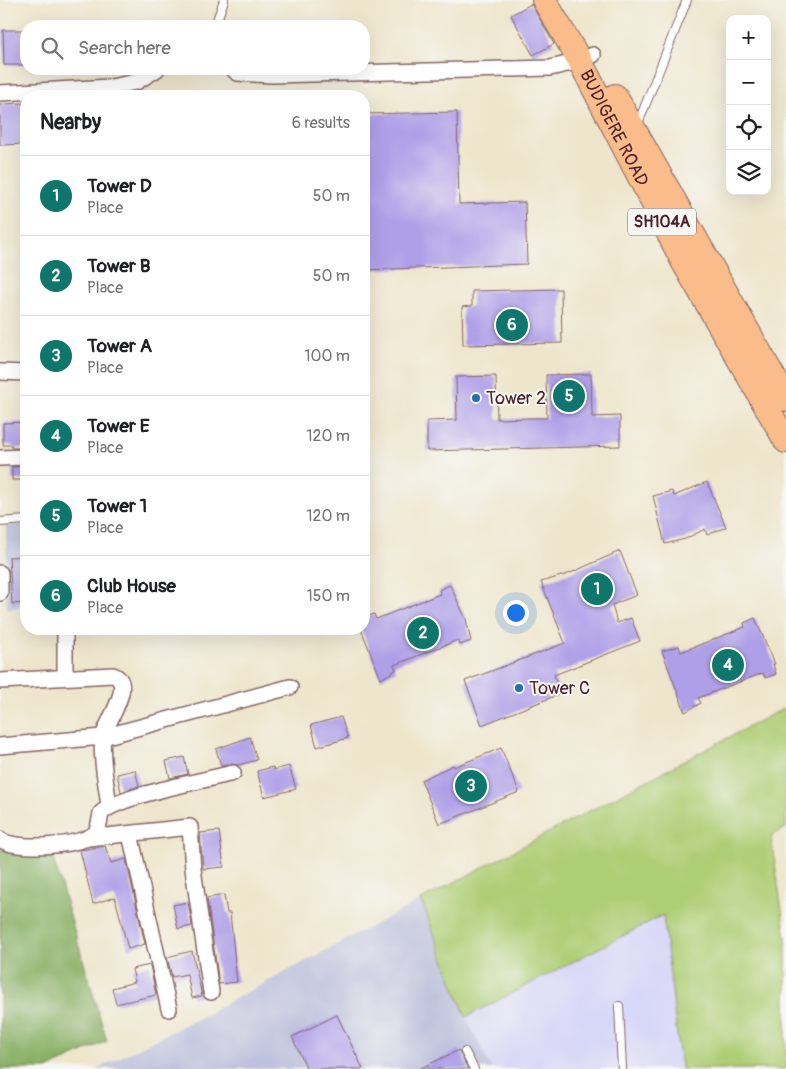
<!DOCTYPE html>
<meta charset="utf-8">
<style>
body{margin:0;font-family:Pangolin,sans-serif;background:#f6f6f6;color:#202124}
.controls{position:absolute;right:15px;top:15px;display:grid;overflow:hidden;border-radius:10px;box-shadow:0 5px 20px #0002}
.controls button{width:45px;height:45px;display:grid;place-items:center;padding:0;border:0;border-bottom:1px solid #e0e0e0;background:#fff;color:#202124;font:25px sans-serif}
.you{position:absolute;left:515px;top:612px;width:18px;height:18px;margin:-12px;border:4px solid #fff;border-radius:50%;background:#1a73e8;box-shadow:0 0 0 8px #1a73e833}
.badge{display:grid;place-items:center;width:32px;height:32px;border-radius:50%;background:#0f766e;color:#fff;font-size:16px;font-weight:700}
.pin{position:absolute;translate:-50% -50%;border:2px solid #fff;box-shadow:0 1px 5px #0006}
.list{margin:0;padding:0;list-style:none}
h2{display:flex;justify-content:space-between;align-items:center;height:65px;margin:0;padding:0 20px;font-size:21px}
h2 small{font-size:16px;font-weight:400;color:#757577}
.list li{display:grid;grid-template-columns:32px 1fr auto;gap:15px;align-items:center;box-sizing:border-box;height:80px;padding:0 20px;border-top:1px solid #e0e0e0}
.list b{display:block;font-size:19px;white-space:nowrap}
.list p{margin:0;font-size:16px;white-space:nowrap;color:#757577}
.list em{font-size:16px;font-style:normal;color:#757577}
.icon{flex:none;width:28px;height:28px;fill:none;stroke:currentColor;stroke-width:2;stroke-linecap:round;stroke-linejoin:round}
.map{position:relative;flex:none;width:786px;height:1069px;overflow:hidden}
.search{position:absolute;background:#fff;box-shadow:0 5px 20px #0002;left:20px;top:20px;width:350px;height:55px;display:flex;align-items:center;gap:12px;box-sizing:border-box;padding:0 18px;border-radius:20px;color:#757577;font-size:19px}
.panel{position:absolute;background:#fff;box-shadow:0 5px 20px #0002;left:20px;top:90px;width:350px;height:545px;border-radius:20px}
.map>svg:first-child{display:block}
</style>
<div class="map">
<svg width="786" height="1069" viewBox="0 0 786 1069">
<rect width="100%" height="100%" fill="#f6f6f2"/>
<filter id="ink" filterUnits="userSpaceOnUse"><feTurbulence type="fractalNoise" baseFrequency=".02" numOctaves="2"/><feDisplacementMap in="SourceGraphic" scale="10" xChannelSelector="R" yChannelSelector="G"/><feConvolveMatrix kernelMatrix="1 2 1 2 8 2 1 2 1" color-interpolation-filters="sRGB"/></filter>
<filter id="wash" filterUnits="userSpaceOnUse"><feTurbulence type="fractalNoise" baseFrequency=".0096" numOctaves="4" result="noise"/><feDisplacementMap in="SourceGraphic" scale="20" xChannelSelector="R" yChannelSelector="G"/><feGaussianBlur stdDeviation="1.12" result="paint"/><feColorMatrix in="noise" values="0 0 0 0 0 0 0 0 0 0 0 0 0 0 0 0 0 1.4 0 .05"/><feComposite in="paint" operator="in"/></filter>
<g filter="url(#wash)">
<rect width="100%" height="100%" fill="#eee6cc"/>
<polygon fill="#d7d7f8" points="663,915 681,1069 492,1069 466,1017"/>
<g fill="#bfc2dd">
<polygon points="26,524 26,607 7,609 6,525"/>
<polygon points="421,900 466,1017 492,1069 97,1069 208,1013"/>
</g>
<polygon fill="#aece75" stroke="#7c7650" points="786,707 786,828 771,836 786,939 786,1069 681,1069 663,915 466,1017 421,900"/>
<polygon fill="#8ab166" stroke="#6a6848" points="0,850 51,851 107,1041 47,1069 0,1069"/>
<g id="blocks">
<g fill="#af9fe8">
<polygon points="531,4 554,44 533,55 511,15"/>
<polygon points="3,30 26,30 26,65 4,65"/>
<polygon points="24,103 25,144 0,145 0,104"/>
<polygon points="457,112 459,204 525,202 527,264 364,270 364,183 368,183 364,114"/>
<polygon points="561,289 562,343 463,345 462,307 472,306 472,291"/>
<polygon points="591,374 592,417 620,416 620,446 427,451 427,421 457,420 456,377 496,376 497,419 530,418 547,418 546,375"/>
<polygon points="26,422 26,448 12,448 12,445 3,445 3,423"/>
<polygon points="26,466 26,480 12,480 12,467"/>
<polygon points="707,482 726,527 707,535 705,529 685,539 665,544 653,496 672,491 674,496"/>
<polygon points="620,551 637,595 612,605 617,623 631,618 640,641 554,675 560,694 482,725 465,681 565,643 541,582 568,574"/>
<polygon points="26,556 26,603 12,604 9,557"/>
<polygon points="450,585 466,619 471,641 460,645 458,640 394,665 396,670 381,679 361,629 364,629 364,618 374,614 376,619 440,594 439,590"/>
<polygon points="755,618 775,664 773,664 776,674 765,678 763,673 698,698 701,703 685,712 662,651 679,646 681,652 745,627 744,623"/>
<polygon points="341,717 348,738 317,747 311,725"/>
<polygon points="250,737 257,760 238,765 231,764 221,766 216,749"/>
<polygon points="501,748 519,792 439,824 421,780 453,765 454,767 459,765"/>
<polygon points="184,757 188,774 170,778 166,761"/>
<polygon points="289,766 296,789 264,797 257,771 273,767 274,770"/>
<polygon points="135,770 139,786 121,792 117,774"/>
<polygon points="219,831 224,867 203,869 200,833"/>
<polygon points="105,846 111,863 126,859 145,944 128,949 115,897 93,904 80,850"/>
<polygon points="224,895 227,913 230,913 237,982 219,984 207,898"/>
<polygon points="188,902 192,926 178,929 173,905"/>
<polygon points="192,951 202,996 192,998 187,974 172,977 167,957"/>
<polygon points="150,965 156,995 116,1004 112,988 135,982 132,969"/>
<polygon points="337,1015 363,1069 307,1069 292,1037"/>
<polygon points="459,1050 468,1069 419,1069"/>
</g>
</g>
</g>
<g filter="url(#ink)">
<use href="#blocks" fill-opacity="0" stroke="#836563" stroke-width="1"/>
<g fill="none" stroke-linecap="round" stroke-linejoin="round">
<g stroke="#836563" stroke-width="10">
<g id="lane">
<polyline points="215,26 224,0"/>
<polyline points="637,126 687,0"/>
<polyline points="0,522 26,520"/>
<polyline points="619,1006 622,1069"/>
<polyline points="465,1052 474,1069"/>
</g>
</g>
<g stroke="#836563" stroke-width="18">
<g id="street">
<polyline points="233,69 237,73 272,75 550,68 580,61 593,55"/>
<polyline points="0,93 111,87 136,82 157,69"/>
<polyline points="0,372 26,373"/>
<polyline points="0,458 26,457"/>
<polyline points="0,573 0,593"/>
<polyline points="65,629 65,676"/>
<path d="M 0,681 L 113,675 C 136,683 106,722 103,737 C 100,756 107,787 109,807"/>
<polyline points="0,746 103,737 290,687"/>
<polyline points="130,834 169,1009"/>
<polyline points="88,838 190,827 193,869 211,992"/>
<path d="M 0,839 C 12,851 85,847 96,832 C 99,827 100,819 101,813 C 121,795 203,781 233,773"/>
</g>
</g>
<g stroke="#836563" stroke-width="26">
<g id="primary">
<path id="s1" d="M 544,0 L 580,61 L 684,263 L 786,441"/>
<polyline points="615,96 786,399"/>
</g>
</g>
<use href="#lane" stroke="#fff" stroke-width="8"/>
<use href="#street" stroke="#fff" stroke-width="15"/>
<use href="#primary" stroke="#f9bc8a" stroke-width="24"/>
</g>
</g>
<g fill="#1f6fb2" stroke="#f6f6f2" stroke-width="2">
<circle cx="476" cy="398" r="5"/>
<circle cx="519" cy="688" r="5"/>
</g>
<g text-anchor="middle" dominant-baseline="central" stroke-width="4" stroke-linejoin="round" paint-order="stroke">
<rect fill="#f6f6f2" stroke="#7e6067" stroke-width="1" x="628" y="208.5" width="68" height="27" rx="4"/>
<g font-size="16" font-weight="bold" fill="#4a1f2b">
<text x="662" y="222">SH104A</text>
</g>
<g font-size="18" fill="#4a1f2b" stroke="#f6f6f2">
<text stroke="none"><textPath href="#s1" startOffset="146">BUDIGERE ROAD</textPath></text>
</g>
<g font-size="18" fill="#4a1f2b" stroke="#f6f6f2" text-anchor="start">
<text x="486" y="398">Tower 2</text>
<text x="529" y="688">Tower C</text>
</g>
</g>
</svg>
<div class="controls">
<button>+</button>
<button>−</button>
<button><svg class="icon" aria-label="locate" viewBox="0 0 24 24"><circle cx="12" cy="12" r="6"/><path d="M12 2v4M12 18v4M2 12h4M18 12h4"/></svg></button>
<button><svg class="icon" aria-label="layers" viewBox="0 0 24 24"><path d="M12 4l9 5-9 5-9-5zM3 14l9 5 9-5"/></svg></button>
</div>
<div class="you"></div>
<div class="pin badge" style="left:597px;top:589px">1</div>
<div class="pin badge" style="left:423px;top:633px">2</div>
<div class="pin badge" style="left:471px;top:786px">3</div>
<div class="pin badge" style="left:728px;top:665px">4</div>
<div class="pin badge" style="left:569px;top:396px">5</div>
<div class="pin badge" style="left:512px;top:325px">6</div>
<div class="search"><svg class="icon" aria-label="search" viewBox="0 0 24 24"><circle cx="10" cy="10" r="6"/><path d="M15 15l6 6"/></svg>Search here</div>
<section class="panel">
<h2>Nearby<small>6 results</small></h2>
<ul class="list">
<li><span class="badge">1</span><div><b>Tower D</b><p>Place</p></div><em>50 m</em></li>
<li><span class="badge">2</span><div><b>Tower B</b><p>Place</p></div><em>50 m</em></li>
<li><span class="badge">3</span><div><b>Tower A</b><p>Place</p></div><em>100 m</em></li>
<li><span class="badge">4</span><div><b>Tower E</b><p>Place</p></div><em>120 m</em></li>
<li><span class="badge">5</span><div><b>Tower 1</b><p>Place</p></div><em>120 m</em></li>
<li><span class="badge">6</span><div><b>Club House</b><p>Place</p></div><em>150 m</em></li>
</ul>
</section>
</div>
